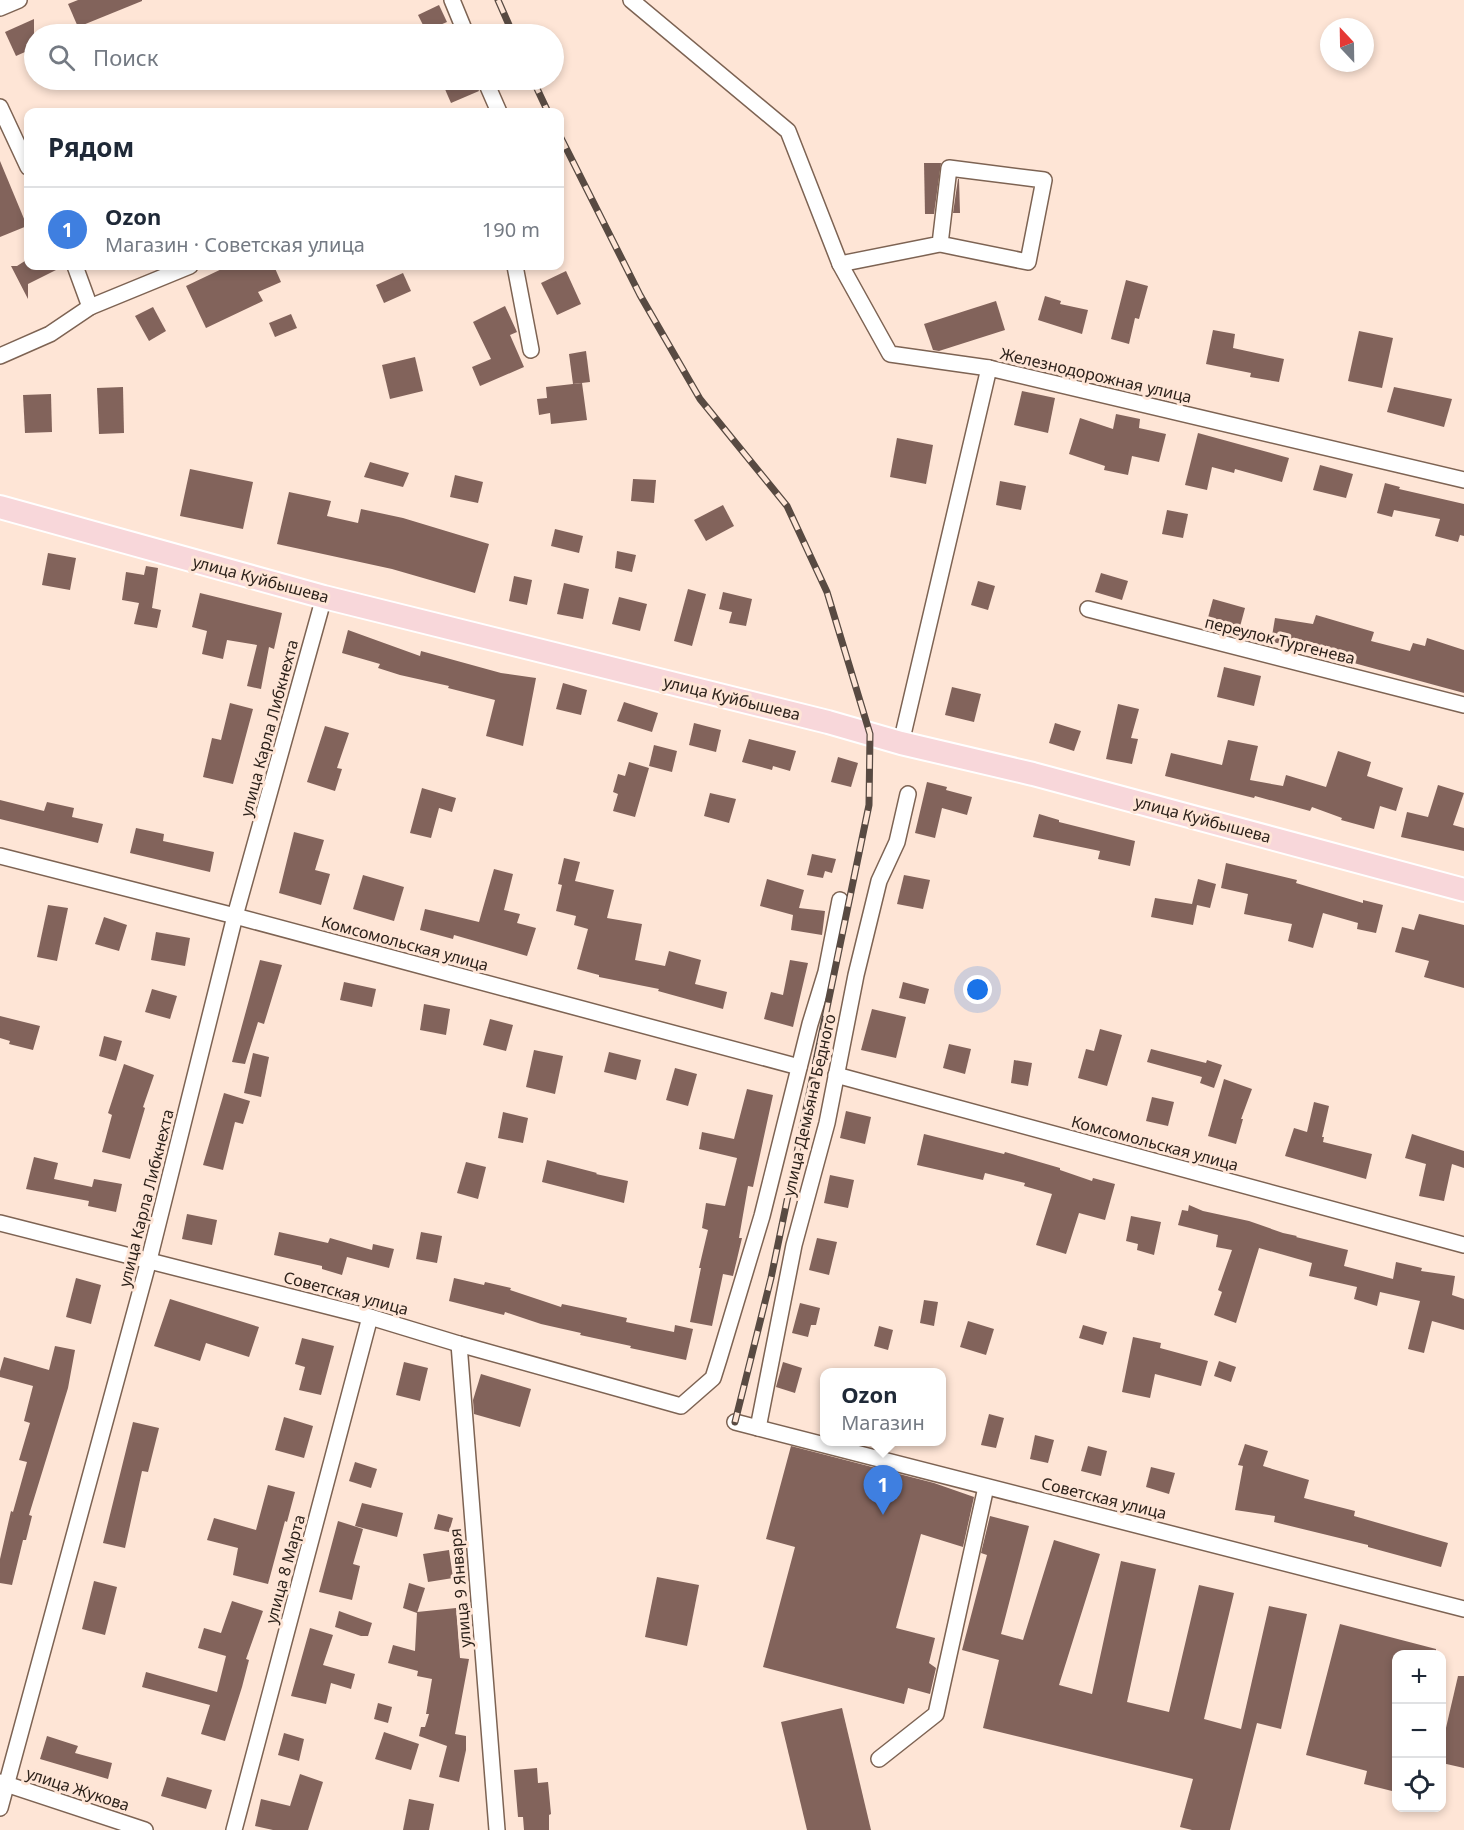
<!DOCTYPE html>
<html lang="ru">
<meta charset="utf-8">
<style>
body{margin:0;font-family:"Noto Sans",sans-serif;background:#f6f6f7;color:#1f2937}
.controls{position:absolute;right:18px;bottom:18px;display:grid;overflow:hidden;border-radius:12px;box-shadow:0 3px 9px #0003}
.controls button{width:54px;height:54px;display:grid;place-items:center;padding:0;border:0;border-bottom:2px solid #e0e1e3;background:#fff;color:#1f2937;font:30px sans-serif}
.compass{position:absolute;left:1320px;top:18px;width:54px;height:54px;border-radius:50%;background:#fff;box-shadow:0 3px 9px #0003;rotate:338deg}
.you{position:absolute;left:978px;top:990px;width:21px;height:21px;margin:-15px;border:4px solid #fff;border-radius:50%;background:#1a73e8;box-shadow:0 0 0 9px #1a73e833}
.badge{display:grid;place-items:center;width:39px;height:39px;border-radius:50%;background:#0b8043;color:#fff;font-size:20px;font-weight:700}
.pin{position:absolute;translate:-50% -50px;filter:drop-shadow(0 2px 3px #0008)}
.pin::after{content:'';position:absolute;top:32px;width:21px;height:18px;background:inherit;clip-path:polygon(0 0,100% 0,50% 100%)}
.popup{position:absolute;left:820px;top:1368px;width:126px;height:78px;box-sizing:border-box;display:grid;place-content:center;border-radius:12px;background:#fff;filter:drop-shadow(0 2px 4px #0005);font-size:20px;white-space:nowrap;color:#747a83}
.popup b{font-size:22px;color:#1f2937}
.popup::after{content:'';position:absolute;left:50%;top:100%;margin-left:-12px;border:12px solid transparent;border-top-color:#fff}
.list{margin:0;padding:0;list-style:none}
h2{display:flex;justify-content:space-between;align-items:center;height:78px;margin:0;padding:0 24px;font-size:26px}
h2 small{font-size:20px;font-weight:400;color:#747a83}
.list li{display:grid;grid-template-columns:39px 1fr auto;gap:18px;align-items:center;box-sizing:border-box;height:84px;padding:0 24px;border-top:2px solid #e0e1e3}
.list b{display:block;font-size:22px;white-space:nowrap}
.list p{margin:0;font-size:20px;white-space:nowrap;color:#747a83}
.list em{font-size:20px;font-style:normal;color:#747a83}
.icon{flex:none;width:33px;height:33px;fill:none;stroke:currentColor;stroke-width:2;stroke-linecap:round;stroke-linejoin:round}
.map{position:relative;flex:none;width:1464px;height:1830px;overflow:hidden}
.search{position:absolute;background:#fff;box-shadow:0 3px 9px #0003;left:24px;top:24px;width:540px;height:66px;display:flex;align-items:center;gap:15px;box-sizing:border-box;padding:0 21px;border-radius:33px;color:#747a83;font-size:22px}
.panel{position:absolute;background:#fff;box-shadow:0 3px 9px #0003;left:24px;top:108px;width:540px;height:162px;border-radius:12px}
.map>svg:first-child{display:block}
</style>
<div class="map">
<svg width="1464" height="1830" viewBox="0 0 1464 1830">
<rect width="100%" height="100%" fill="#fee5d6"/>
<g fill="#82635b">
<polygon points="78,0 142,0 142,1 78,27 68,4"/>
<polygon points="439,5 447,22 426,31 418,15"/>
<polygon points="34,19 34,48 16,56 5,32"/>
<polygon points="441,80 474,80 479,91 451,103"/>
<polygon points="0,161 27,226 0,237"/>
<polygon points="924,163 941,163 934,214 925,214"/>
<polygon points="958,179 959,179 960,213 953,213"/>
<polygon points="28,259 28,266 64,266 28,284 28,299 11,266 17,266"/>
<polygon points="228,266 274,266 281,282 258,292 263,301 206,328 186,286"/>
<polygon points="566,271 581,304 557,315 541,283"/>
<polygon points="403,273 411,291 384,303 376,285"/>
<polygon points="1126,280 1148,286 1139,319 1135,318 1129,344 1111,339"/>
<polygon points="1045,296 1061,301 1060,304 1088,310 1082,334 1038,320"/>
<polygon points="996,301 1005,330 939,351 933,350 924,324"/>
<polygon points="505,306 517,332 510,335 524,367 480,386 472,367 491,359 473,322"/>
<polygon points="153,307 166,331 149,341 135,316"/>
<polygon points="291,314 297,328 275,337 269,323"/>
<polygon points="1213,330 1235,334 1233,348 1284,359 1279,382 1250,377 1251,373 1206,364"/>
<polygon points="1359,331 1393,338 1382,388 1348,381"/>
<polygon points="586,351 590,382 573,384 569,354"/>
<polygon points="415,357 423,391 390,399 382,365"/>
<polygon points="582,383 587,420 551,424 550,413 539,415 537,399 547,398 546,387"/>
<polygon points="123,387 124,433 99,434 97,388"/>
<polygon points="1394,387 1452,399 1444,427 1387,412"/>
<polygon points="1022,391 1055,398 1048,433 1014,425"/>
<polygon points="51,394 52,432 25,433 23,395"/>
<polygon points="1116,414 1140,419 1139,428 1166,434 1159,462 1132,456 1128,475 1104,470 1105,466 1069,454 1080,418 1113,429"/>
<polygon points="1198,433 1289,458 1282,482 1235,469 1234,473 1212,467 1207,490 1185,485"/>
<polygon points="897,438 933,445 926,484 890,477"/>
<polygon points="370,462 409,473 403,487 364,477"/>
<polygon points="1320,465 1353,474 1346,498 1313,490"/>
<polygon points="190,469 253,482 243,529 180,516"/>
<polygon points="455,475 483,482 478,503 450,497"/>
<polygon points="633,479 656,480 654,503 631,501"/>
<polygon points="1000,481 1026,486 1021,510 996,505"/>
<polygon points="1385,483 1400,487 1399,489 1464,504 1464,536 1460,535 1458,542 1435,536 1440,519 1394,510 1392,517 1377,513"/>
<polygon points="289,492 331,501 327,516 358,523 361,509 403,518 489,544 475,593 392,569 277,544"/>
<polygon points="723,505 734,526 706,541 694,520"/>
<polygon points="1167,510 1188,514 1183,538 1162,534"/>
<polygon points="555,529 583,536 579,553 551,546"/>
<polygon points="617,551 636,555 632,572 615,568"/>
<polygon points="48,553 76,558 70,590 42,585"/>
<polygon points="146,566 158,568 152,608 161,610 157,628 134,624 139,603 122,600 126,572 144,575"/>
<polygon points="1101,573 1128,581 1122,600 1095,592"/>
<polygon points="514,576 532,580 527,605 509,601"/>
<polygon points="978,581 995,586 988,610 971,605"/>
<polygon points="564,583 589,589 583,619 557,614"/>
<polygon points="688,589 706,594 692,646 674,641"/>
<polygon points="723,592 752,599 746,626 729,623 732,612 719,609"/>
<polygon points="200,593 282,613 274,649 269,647 261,689 247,686 257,645 227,640 223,659 202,654 207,631 192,627"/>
<polygon points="619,597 647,604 640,631 612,624"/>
<polygon points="1213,599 1245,608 1238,634 1206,625"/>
<polygon points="1316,615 1374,632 1371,641 1410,651 1413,643 1425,646 1427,638 1464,650 1464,693 1306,650 1307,648 1271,642 1275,618 1313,624"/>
<polygon points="348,630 420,656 421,651 501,673 536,678 523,746 486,736 495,700 448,688 449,686 400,675 378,668 380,664 342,653"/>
<polygon points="1224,667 1261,676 1254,706 1217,697"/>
<polygon points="563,683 587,690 581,715 556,709"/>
<polygon points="952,687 981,694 974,722 945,715"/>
<polygon points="624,702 658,713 652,732 617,721"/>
<polygon points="230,703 253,709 233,784 203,777 212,738 221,740"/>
<polygon points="1118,704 1139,709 1131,738 1138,739 1132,764 1106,759"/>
<polygon points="694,723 721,730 716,752 689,745"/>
<polygon points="1055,723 1081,731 1074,751 1049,743"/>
<polygon points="325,726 349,733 337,768 342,769 335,791 307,782"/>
<polygon points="749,739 796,751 790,771 773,766 772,770 742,762"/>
<polygon points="1228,740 1258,746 1250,780 1283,786 1286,775 1326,787 1338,751 1371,762 1367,776 1403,788 1396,811 1380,806 1374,829 1341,820 1342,818 1312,807 1310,811 1255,796 1254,798 1165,776 1171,753 1222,765"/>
<polygon points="654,745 677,751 672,772 649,766"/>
<polygon points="838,757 858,763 851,787 831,782"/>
<polygon points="629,762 649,768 635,817 613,811 618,794 613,792 618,774 625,776"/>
<polygon points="927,782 947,787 946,790 972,797 967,815 942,808 935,838 915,833"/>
<polygon points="1438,785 1464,793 1453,825 1464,828 1464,851 1401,837 1407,812 1428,817"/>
<polygon points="422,788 456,798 452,812 439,808 431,838 410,833"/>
<polygon points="710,793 736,799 729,823 704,816"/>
<polygon points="0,800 44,811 47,802 74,808 72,817 103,824 98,843 0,819"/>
<polygon points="1039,814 1059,820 1059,822 1135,841 1130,866 1098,859 1100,851 1033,837"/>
<polygon points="136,828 164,834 163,841 214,852 210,872 130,853"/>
<polygon points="294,832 324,840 315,870 330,874 321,905 279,893"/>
<polygon points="812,854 836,859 832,873 825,871 823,878 807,875"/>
<polygon points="564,858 580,862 575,881 614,890 607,918 642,924 635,960 665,966 669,951 701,960 695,984 727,992 723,1009 658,991 659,989 599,977 599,975 577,969 588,929 574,925 576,916 556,911 562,885 558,884"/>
<polygon points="1226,863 1297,880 1296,883 1363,903 1363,900 1383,905 1376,933 1357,929 1358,923 1323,913 1313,948 1288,941 1292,924 1244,914 1248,894 1221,888"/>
<polygon points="494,869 513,874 504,910 520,914 517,923 536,928 527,956 454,935 453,939 420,930 425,909 479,922"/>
<polygon points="363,875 404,887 394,921 353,909"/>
<polygon points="904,875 930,880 923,909 897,904"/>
<polygon points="767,879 804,890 799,908 825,911 822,935 791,930 793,915 760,906"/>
<polygon points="1198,879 1216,884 1210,908 1197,905 1193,925 1151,917 1155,898 1192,904"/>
<polygon points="48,905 68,908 57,961 37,957"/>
<polygon points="1419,914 1464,925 1464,988 1424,977 1429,961 1395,952 1402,927 1414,930"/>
<polygon points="104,917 127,925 119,951 95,944"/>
<polygon points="156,932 190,938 185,966 151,960"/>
<polygon points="260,960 282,965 264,1024 258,1022 245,1064 232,1062"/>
<polygon points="790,960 808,963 793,1027 764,1019 771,992 783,995"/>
<polygon points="344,982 376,989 372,1007 340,1000"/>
<polygon points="903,982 929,989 925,1004 899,998"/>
<polygon points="152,989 177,996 170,1019 145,1012"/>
<polygon points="424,1004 450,1009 446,1035 420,1030"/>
<polygon points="872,1009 906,1017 896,1058 861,1050"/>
<polygon points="0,1016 40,1026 33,1050 9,1044 10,1041 0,1038"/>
<polygon points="490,1019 513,1025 506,1051 483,1045"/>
<polygon points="1100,1029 1122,1035 1107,1086 1078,1078 1086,1049 1094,1051"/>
<polygon points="104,1036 122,1041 116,1061 99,1056"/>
<polygon points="949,1044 971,1049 965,1074 943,1068"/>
<polygon points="1151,1049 1206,1063 1207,1060 1222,1065 1214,1088 1200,1083 1202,1077 1147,1062"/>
<polygon points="534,1050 563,1056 555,1094 526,1087"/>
<polygon points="609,1052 641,1060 636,1080 604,1072"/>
<polygon points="253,1053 269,1057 261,1097 244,1093"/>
<polygon points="1014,1060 1032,1063 1028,1086 1011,1083"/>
<polygon points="124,1064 154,1075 143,1107 145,1108 130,1159 102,1152 112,1115 108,1113"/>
<polygon points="675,1068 697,1074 688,1106 666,1100"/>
<polygon points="1224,1079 1252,1089 1241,1119 1243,1119 1236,1144 1208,1136"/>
<polygon points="747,1089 773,1095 753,1187 748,1186 739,1238 742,1238 733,1276 723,1274 712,1326 690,1322 701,1268 699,1268 708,1230 702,1228 706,1203 725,1206 737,1158 699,1149 702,1132 734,1139"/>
<polygon points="224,1093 250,1101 243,1124 235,1122 223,1170 203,1165"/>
<polygon points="1152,1097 1174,1102 1168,1126 1146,1121"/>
<polygon points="1314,1102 1329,1106 1322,1137 1324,1137 1323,1142 1372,1154 1366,1179 1285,1156 1294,1128 1307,1132"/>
<polygon points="846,1111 871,1117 865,1144 840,1138"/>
<polygon points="503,1112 528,1118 523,1143 498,1138"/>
<polygon points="924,1134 1004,1154 1005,1152 1060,1168 1060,1170 1092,1181 1093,1178 1115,1184 1105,1220 1079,1213 1066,1254 1036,1245 1052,1194 1024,1186 1025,1183 985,1173 983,1180 917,1165"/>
<polygon points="1412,1134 1464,1151 1464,1168 1452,1164 1444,1201 1419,1196 1426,1164 1405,1158"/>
<polygon points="34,1157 58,1163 54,1179 92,1187 94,1179 122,1184 116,1212 88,1206 89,1201 26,1189"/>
<polygon points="547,1160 597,1173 596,1174 628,1181 624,1203 542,1182"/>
<polygon points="466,1162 486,1167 478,1199 457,1193"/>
<polygon points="830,1175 854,1180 848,1208 824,1203"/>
<polygon points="1189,1205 1203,1211 1249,1221 1283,1233 1297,1236 1296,1237 1348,1250 1344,1266 1393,1279 1396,1262 1422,1268 1421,1271 1455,1276 1452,1295 1464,1299 1464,1330 1432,1321 1424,1353 1408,1349 1420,1301 1380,1292 1377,1306 1354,1299 1357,1287 1309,1276 1312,1263 1259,1248 1236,1323 1214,1315 1222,1292 1218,1290 1232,1250 1216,1247 1218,1235 1178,1225 1182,1210 1188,1211"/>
<polygon points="187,1214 217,1220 212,1245 182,1239"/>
<polygon points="1131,1216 1161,1222 1154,1255 1137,1250 1138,1244 1126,1241"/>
<polygon points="279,1232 328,1243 330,1238 372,1250 373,1244 394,1249 389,1268 347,1257 342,1275 322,1269 322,1266 274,1255"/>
<polygon points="421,1232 442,1236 437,1263 416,1259"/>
<polygon points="817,1238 837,1242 829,1275 809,1270"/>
<polygon points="76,1278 101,1285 91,1324 66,1317"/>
<polygon points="454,1278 484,1285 485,1282 511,1288 510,1290 561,1307 562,1304 627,1318 626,1322 674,1332 675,1325 693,1329 686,1360 630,1348 631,1346 580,1335 581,1333 541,1324 505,1312 504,1315 449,1301"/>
<polygon points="170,1299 259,1327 249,1357 206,1343 200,1361 154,1346"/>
<polygon points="924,1300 938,1302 934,1326 920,1323"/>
<polygon points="800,1303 820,1308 816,1325 811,1325 808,1337 792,1333"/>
<polygon points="968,1321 994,1329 986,1355 960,1347"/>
<polygon points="1083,1325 1107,1332 1103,1345 1079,1338"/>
<polygon points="879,1326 893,1330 888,1350 874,1346"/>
<polygon points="1133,1337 1161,1343 1160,1348 1208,1361 1201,1386 1155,1374 1150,1398 1122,1392"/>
<polygon points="302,1338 334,1346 321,1395 299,1390 305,1367 295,1364"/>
<polygon points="55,1346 75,1350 68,1388 29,1515 32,1516 26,1540 23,1540 12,1585 0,1583 0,1559 11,1511 13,1512 27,1462 19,1460 30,1423 24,1421 33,1386 0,1377 0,1371 4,1357 49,1370"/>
<polygon points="1219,1361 1236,1367 1231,1382 1214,1376"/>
<polygon points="404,1362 428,1368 420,1401 396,1395"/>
<polygon points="783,1362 802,1368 795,1393 776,1387"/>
<polygon points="481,1374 531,1389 520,1427 474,1414 473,1400"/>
<polygon points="989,1414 1004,1418 996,1448 981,1445"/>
<polygon points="284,1417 313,1426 304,1458 275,1450"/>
<polygon points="133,1422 159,1428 148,1472 142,1471 125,1548 103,1543"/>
<polygon points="1035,1435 1054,1440 1048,1463 1030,1459"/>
<polygon points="1245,1444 1268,1451 1263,1466 1309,1480 1304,1498 1355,1511 1354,1516 1448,1543 1441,1567 1368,1547 1368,1545 1274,1522 1275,1516 1235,1510 1243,1466 1238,1465"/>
<polygon points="791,1446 934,1483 974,1497 963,1547 921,1534 896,1628 935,1638 929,1663 936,1668 930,1694 908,1688 904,1704 763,1667 795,1547 766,1539"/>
<polygon points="1088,1446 1107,1451 1101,1476 1081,1471"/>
<polygon points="355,1462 377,1469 371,1488 349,1481"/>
<polygon points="1151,1467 1175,1473 1169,1494 1146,1487"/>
<polygon points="268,1485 295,1492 287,1522 285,1521 268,1584 233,1575 238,1548 207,1540 214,1518 256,1530"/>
<polygon points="362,1503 403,1513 397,1537 355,1526"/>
<polygon points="438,1514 453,1518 449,1532 434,1529"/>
<polygon points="990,1516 1029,1526 1001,1634 1023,1640 1054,1540 1100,1554 1059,1685 1092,1694 1121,1561 1156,1569 1127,1702 1169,1712 1199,1585 1234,1593 1204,1719 1241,1729 1269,1606 1307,1614 1281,1729 1257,1723 1230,1830 1192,1830 1180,1827 1193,1779 983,1728 999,1660 962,1650 987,1555 981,1553"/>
<polygon points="338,1521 363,1529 353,1564 360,1566 352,1600 319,1592"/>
<polygon points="449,1550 453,1578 428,1582 423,1554"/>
<polygon points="657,1577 699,1585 687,1646 645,1637"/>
<polygon points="94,1581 117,1587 105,1635 82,1629"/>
<polygon points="409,1583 425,1588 417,1613 403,1608"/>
<polygon points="232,1601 263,1611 246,1659 249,1660 242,1687 225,1741 201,1734 210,1705 142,1687 146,1672 217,1692 226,1656 198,1648 204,1628 221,1633"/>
<polygon points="456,1608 460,1658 469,1659 455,1734 466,1736 466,1750 459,1782 439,1777 447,1746 419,1736 421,1727 425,1727 429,1714 426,1714 432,1679 417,1676 418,1671 388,1663 393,1645 415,1651 417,1612"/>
<polygon points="339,1611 372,1623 368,1636 361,1636 335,1627"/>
<polygon points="1340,1624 1436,1649 1436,1654 1396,1654 1396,1792 1364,1784 1367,1771 1306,1755"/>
<polygon points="310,1628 333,1635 323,1665 355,1674 351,1689 331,1683 326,1704 291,1696"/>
<polygon points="1458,1676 1464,1676 1464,1768 1442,1763 1442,1745"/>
<polygon points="378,1703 392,1707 388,1723 374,1719"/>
<polygon points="842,1708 871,1830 807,1830 781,1722"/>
<polygon points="384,1732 419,1744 411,1770 375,1759"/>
<polygon points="284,1733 304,1739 299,1761 278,1755"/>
<polygon points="47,1736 78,1746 75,1753 112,1763 108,1779 40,1759"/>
<polygon points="537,1768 538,1783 548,1782 551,1814 549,1815 549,1830 524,1830 523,1817 518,1817 514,1770"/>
<polygon points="300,1774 323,1782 308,1830 273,1830 255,1826 261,1799 290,1806"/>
<polygon points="167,1777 212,1790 206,1809 161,1796"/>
<polygon points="409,1799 434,1804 429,1830 403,1830"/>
</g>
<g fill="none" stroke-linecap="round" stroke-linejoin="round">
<g stroke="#7d6353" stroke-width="18">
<g id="minor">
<polyline points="452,0 466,34"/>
<polyline points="631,0 788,131 840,264"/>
<polyline points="0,8 19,0"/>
<polyline points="485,80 499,112"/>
<polyline points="0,107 28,167"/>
<polyline points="940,244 949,168 1044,180 1028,262 940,244 840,264 890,354 989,368"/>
<polyline points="75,266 90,307"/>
<polyline points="515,266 531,350"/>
<polyline points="0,356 50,334 90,307 190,266"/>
<polyline points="1088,609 1464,705"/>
<polyline points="901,743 989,368 1464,480"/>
<polyline points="0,856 235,916 799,1067"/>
<polyline points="836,1075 1464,1245"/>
<polyline points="0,1223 370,1317 459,1344 681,1406 713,1378 719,1359 762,1216 810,1024 826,972 840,900"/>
<polyline points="459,1344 497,1830"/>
<polyline points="735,1422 1464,1609"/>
<polyline points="758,1428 794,1245 827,1123 856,975 879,881 897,842 908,794"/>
<polyline points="879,1759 936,1714 986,1487"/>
<polyline points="0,1782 145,1830"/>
<polyline points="0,1808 149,1260 235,916 324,597"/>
<polyline points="234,1830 370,1317"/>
</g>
</g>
<g stroke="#fff" stroke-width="26">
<polyline id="primary" points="0,507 324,597 828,722 901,743 1033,774 1464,890"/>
</g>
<use href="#minor" stroke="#fff" stroke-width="15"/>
<use href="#primary" stroke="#f8d7da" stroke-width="22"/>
<g stroke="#584a42" stroke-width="7">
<g id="rail">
<polyline points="498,0 513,34"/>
<polyline points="533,80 548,112"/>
<polyline points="560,136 640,295 700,399 787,506 827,592 870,734 869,805 771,1278 735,1422"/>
</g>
</g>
<use href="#rail" stroke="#fee5d6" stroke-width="4.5" stroke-dasharray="14" stroke-linecap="butt"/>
</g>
<g text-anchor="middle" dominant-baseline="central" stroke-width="6" stroke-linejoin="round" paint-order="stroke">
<g font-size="16" fill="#2d221b" stroke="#fee5d6">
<text transform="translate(1096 375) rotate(13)">Железнодорожная улица</text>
<text transform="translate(261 579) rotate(15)">улица Куйбышева</text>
<text transform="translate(1280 640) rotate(14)">переулок Тургенева</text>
<text transform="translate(732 698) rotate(14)">улица Куйбышева</text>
<text transform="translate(269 728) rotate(-75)">улица Карла Либкнехта</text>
<text transform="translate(1203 819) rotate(15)">улица Куйбышева</text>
<text transform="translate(405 943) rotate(15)">Комсомольская улица</text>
<text transform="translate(809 1105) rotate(-77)">улица Демьяна Бедного</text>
<text transform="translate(1155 1143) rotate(15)">Комсомольская улица</text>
<text transform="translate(146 1198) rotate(-76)">улица Карла Либкнехта</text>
<text transform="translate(346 1293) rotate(15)">Советская улица</text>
<text transform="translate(1104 1498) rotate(14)">Советская улица</text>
<text transform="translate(285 1569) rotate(-75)">улица 8 Марта</text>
<text transform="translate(460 1588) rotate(-95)">улица 9 Января</text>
<text transform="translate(78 1789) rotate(18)">улица Жукова</text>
</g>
</g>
</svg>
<div class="controls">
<button>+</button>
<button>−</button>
<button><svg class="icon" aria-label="locate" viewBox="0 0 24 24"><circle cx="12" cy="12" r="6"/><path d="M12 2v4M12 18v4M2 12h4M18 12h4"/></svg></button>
</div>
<svg class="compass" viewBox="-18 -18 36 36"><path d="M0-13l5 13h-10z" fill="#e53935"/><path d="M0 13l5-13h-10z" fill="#747a83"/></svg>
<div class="you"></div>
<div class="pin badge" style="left:883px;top:1515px;background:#3f7fe0">1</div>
<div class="popup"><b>Ozon</b>Магазин</div>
<div class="search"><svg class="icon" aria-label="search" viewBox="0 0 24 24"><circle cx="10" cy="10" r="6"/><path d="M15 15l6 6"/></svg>Поиск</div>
<section class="panel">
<h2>Рядом<small></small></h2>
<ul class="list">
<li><span class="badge" style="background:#3f7fe0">1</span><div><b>Ozon</b><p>Магазин · Советская улица</p></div><em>190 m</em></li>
</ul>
</section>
</div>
